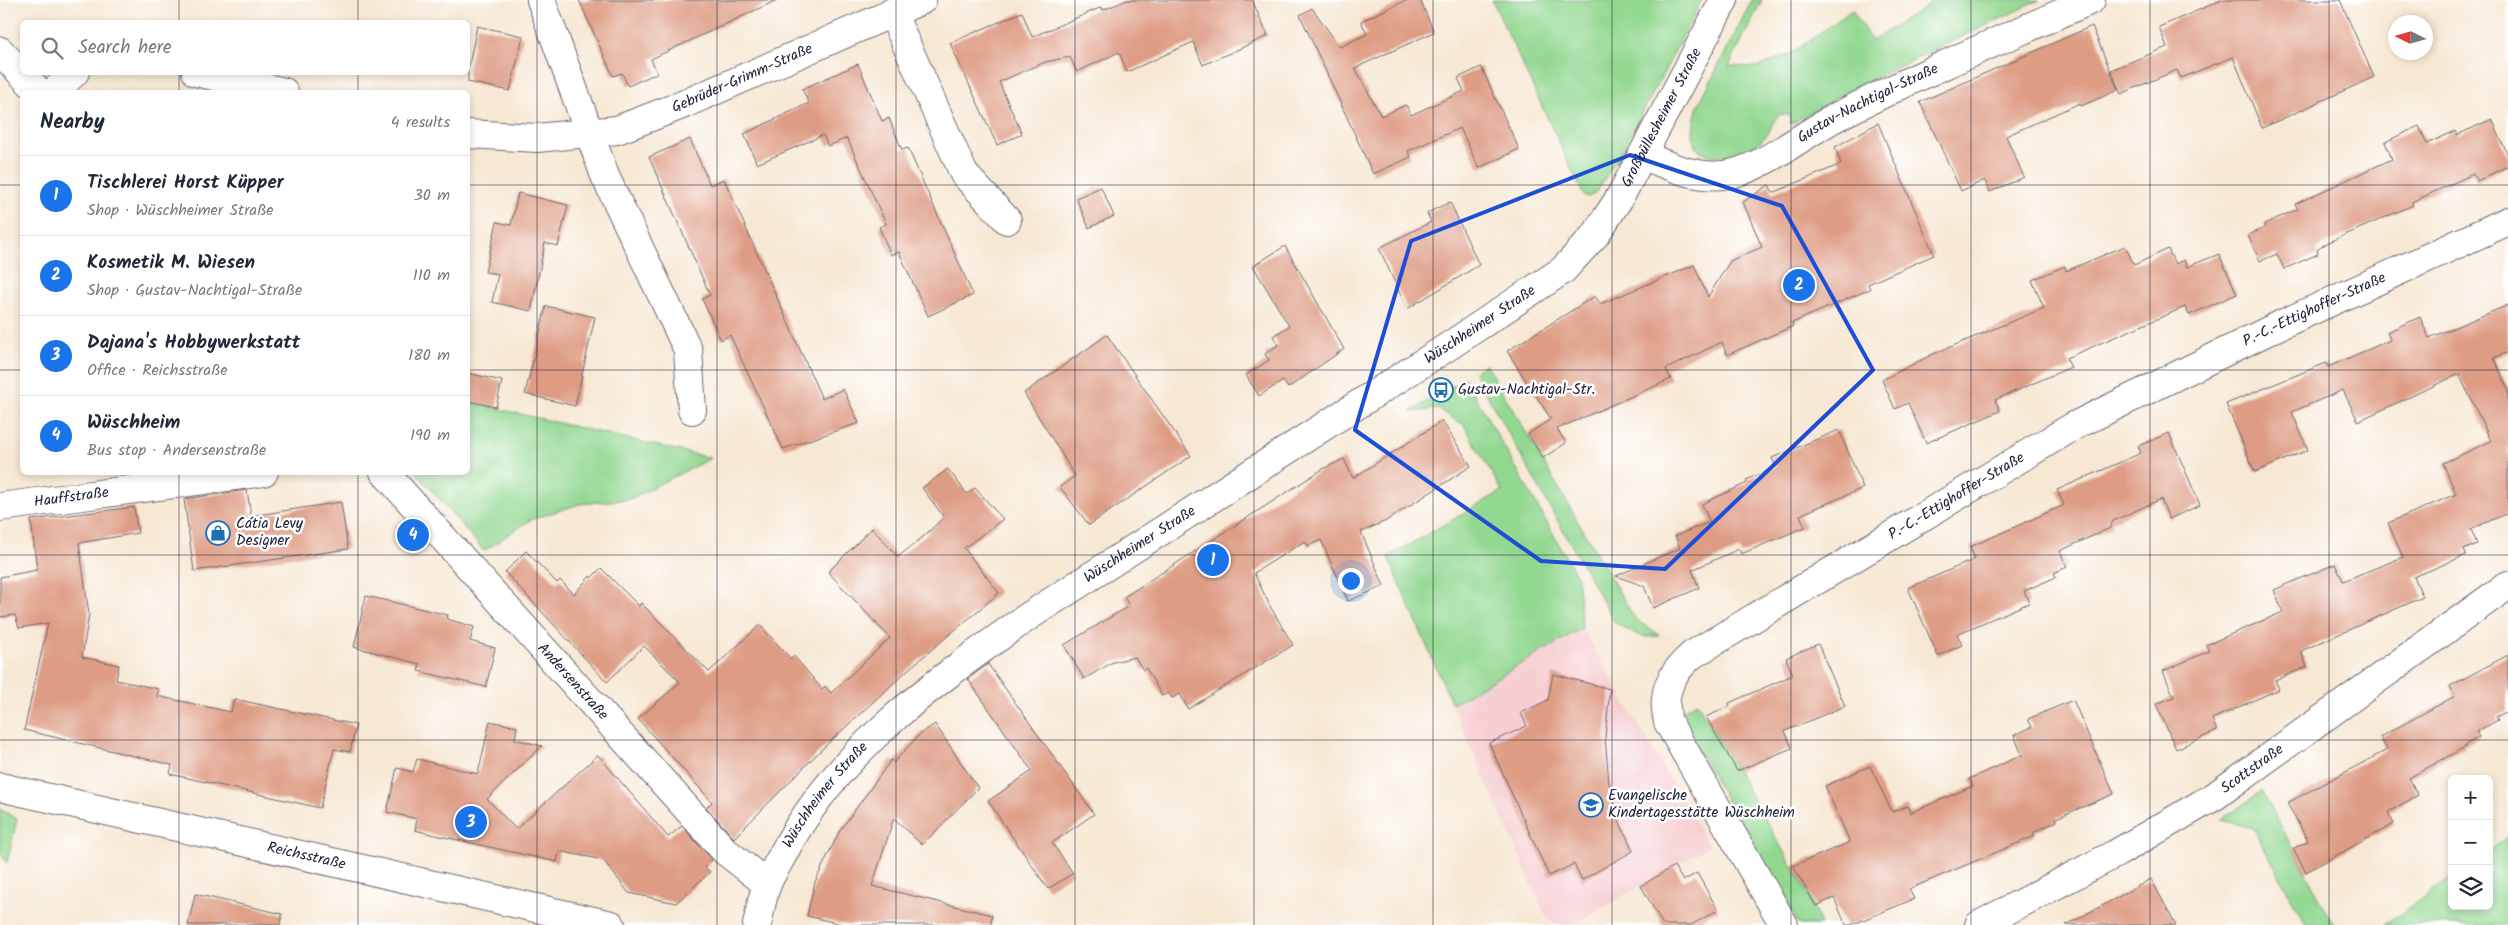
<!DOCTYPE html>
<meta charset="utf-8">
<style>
body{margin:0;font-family:Kalam,sans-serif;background:#f2f2f3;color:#1f2937}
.controls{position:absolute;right:15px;bottom:15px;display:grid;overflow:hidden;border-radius:8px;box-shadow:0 2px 8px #0003}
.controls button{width:45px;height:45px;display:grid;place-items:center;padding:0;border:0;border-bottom:1px solid #e0e1e3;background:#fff;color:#1f2937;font:25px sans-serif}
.compass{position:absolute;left:2388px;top:15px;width:45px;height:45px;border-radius:50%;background:#fff;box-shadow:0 2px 8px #0003;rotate:275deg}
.you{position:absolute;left:1350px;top:580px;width:18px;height:18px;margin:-12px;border:4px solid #fff;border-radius:50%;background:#1a73e8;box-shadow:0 0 0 8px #1a73e833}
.badge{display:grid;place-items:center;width:32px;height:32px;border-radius:50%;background:#1a73e8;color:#fff;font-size:16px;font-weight:700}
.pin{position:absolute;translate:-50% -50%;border:2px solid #fff;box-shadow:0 1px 5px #0006}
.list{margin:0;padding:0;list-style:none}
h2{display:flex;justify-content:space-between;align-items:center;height:65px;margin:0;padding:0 20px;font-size:21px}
h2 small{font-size:16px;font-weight:400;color:#747a83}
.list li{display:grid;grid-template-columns:32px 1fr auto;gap:15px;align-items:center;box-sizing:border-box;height:80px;padding:0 20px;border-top:1px solid #e0e1e3}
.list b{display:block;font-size:19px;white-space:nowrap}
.list p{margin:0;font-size:16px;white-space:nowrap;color:#747a83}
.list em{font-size:16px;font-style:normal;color:#747a83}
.icon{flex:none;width:28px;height:28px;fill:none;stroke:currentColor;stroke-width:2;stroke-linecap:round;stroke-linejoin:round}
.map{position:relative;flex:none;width:2508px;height:925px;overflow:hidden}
.search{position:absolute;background:#fff;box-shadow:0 2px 8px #0003;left:20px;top:20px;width:450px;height:55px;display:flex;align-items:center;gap:12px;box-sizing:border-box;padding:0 18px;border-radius:8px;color:#747a83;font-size:19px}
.panel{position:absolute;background:#fff;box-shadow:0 2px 8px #0003;left:20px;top:90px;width:450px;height:385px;border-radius:8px}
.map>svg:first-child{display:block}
</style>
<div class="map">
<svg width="2508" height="925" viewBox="0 0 2508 925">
<rect width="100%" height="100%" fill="#fff"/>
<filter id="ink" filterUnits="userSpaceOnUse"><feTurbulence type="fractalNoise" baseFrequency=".02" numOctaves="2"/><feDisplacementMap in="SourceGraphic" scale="10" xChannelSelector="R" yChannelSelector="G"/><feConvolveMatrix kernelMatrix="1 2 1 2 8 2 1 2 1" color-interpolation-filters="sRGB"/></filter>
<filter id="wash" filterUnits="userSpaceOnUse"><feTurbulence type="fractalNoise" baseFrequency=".0096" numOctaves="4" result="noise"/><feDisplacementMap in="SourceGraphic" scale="20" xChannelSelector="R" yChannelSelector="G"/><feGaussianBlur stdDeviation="1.12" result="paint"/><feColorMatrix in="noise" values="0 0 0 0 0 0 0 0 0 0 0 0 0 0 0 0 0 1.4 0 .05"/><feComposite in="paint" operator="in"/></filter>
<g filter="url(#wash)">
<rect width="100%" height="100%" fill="#f7e8d4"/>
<polygon fill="#f7cfd3" points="1582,628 1709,846 1573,925 1555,925 1544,913 1452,704"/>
<g fill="#93d891" stroke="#5a7d66">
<polygon points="1492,0 1702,0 1625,146 1597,191 1589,197 1584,196"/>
<path d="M 1752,0 L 1762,0 L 1729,66 L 1758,67 L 1792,53 L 1852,10 L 1872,41 L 1935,0 L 2040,0 L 1850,90 L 1791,124 L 1789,115 L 1780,114 C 1770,123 1772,130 1765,137 C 1751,153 1712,165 1695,147 C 1691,132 1694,120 1698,106 Z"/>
<path d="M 1486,364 L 1635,619 L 1659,635 C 1643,641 1630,631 1615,623 L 1474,372 Z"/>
<polygon points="1465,378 1577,576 1582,628 1452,704 1388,557 1502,491 1464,425 1438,409 1411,412 1435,396 1439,402 1452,393 1450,388"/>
<polygon points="468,402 711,458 630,499 579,504 530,520 484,551 417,473 468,472"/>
<polygon points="1697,702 1806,890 1821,925 1799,925 1683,725 1680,712"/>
<polygon points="2262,791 2334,925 2306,925 2253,828 2221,820"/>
<polygon points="0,809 17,819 7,863 0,853"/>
<polygon points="2508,837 2508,925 2385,925 2452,877 2452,906 2489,906 2489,851"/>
</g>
<g id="blocks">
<g fill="#de9c84">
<polygon points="579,0 777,0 651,59 657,73 628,86 622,73 613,76"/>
<polygon points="1127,0 1252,0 1268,36 1203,65 1193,42 1127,72 1119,52 1077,72 1070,57 1045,62 999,82 1022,134 997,145 950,43 1022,12 1032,37 1102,7 1103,10"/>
<polygon points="1407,0 1420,0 1434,32 1355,68 1381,116 1406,105 1411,115 1464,91 1458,78 1481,67 1519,149 1479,168 1460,128 1408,151 1411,157 1373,174 1300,15 1312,8 1340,47 1367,34 1361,21"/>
<polygon points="2222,0 2340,0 2374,77 2262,128 2233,57 2181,78 2177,70 2121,94 2111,70 2167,47 2159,27"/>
<polygon points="477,26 523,36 510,91 468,82 468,70"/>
<polygon points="2092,26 2118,90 2081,106 2080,103 2006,136 2024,177 1990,192 1985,180 1961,191 1920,102"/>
<polygon points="858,64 882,121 889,118 902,150 908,148 973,295 928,316 899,252 891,255 879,227 886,224 847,138 828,146 823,135 757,164 744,134 809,103 802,89"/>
<polygon points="2492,119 2508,156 2508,166 2477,181 2473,174 2412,202 2413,205 2327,243 2317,250 2318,254 2284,269 2277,254 2260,261 2248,235 2265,228 2264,224 2298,209 2295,204 2392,159 2385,142 2419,126 2427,144 2455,131 2457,135"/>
<polygon points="1878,123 1934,255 1868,284 1870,289 1792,323 1793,326 1727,355 1722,342 1666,369 1671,379 1557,429 1566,443 1543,458 1528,434 1551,419 1507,351 1595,296 1600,304 1694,265 1708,297 1730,261 1762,247 1743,202 1769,185 1773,193 1841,164 1835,147"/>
<polygon points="690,139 710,185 724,179 822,399 843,389 859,423 783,449 730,335 721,340 702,299 710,295 649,157"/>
<polygon points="1101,187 1114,216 1089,228 1076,198"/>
<polygon points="518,193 568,205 558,246 545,243 531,311 492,302 498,274 485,272 497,222 511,225"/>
<polygon points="1450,202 1479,265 1407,309 1379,248 1431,222 1427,213"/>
<polygon points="1285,246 1344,349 1288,388 1283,381 1259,396 1246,375 1269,360 1265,354 1278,345 1273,336 1289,326 1253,266"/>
<polygon points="2125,246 2134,265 2168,249 2175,264 2184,260 2187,267 2219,254 2237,294 2189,315 2185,307 2066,358 2071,367 1995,400 2000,411 1926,443 1908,403 1895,409 1882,380 1931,355 2044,308 2032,280 2065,266 2066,271"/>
<polygon points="2508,305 2508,352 2494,358 2508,389 2508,513 2471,529 2477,544 2464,550 2466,555 2414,577 2423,597 2301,651 2307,667 2275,680 2279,689 2212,719 2217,731 2176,749 2156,704 2174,697 2163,671 2209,651 2206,645 2283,612 2274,590 2335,564 2343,581 2403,557 2388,523 2456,494 2443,463 2491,441 2459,374 2358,421 2343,390 2292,412 2308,450 2255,472 2226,404 2326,363 2328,367 2390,340 2387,332 2420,317 2429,338"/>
<polygon points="546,306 595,317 575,406 525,394"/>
<polygon points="1107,335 1191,456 1089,525 1060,487 1075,476 1024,393"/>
<polygon points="468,373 502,381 496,407 468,401"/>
<polygon points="1442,421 1471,466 1386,521 1361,532 1384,586 1348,601 1321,540 1308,546 1305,541 1254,573 1271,608 1293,645 1188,709 1180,694 1172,698 1168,693 1162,696 1146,668 1143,670 1135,657 1113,662 1084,679 1064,645 1129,606 1124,597 1323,469 1344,459 1353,478"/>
<polygon points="1839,430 1863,488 1800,515 1805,527 1741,554 1739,549 1692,570 1699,588 1653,608 1644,586 1616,576 1680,548 1675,536 1710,522 1702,504 1747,483 1746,480 1776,467 1772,458"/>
<polygon points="2169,433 2200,505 2169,519 2161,499 2113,521 2110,528 2060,551 2067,567 2054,573 2056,577 2024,591 2029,603 1957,634 1962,645 1938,656 1908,588 1975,559 1970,547 2064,505 2057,490 2141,453 2138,446"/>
<polygon points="948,469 967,494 975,488 1003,519 964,548 999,593 911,667 821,750 734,838 706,807 712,802 638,719 680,682 644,646 607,682 505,572 526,551 557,583 560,580 574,594 590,576 591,578 601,568 639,606 641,603 709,672 760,625 791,659 794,656 822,689 825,686 831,693 890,638 828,572 872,528 898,557 924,536 944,517 922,488"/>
<polygon points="247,490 251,516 341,502 348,549 194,571 184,499"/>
<polygon points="134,507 138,533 79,543 89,614 82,657 119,665 116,680 159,689 157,696 231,712 234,699 356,725 350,752 334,749 320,808 170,774 172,765 24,730 48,623 19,628 15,615 0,617 0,577 37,570 31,520"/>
<polygon points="366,596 448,615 447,619 474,627 470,641 495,648 486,687 418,671 420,664 354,647"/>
<polygon points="1818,644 1845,706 1785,731 1792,748 1737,771 1706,717 1730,706 1729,703 1793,675 1786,658"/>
<polygon points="2508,655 2508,711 2496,717 2498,720 2476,732 2479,737 2465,745 2465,747 2409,778 2418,795 2388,812 2394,824 2306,872 2293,849 2308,841 2287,803 2387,750 2380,737 2455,696 2450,686"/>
<polygon points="988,664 1094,814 1052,843 1073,873 1048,889 988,801 1032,771 968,679"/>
<polygon points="1553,674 1610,689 1605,737 1609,783 1618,818 1633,851 1582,880 1574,864 1549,876 1489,743 1527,726 1521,713 1548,700"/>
<polygon points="2073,700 2114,794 2056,818 2057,821 2033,833 2035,836 1909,889 1914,899 1851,925 1846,925 1834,898 1816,906 1793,866 1850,842 1825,786 1870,766 1892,812 1907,806 1910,813 1973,786 1969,779 2022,755 2014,735 2032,727 2028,719"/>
<polygon points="490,721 517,727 515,739 542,746 487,799 516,829 598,755 668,837 682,826 712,860 705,867 710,872 676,903 629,893 603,860 559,851 557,862 431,834 415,830 417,819 387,812 397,768 413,772 417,759 478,774"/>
<polygon points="935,724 978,788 922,845 894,818 872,886 992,915 991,925 846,925 807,916 815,882 839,832 891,760 894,762 920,734"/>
<polygon points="1674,866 1683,881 1697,873 1718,910 1691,925 1663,925 1641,886"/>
<polygon points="2151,879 2176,925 2066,925 2120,896"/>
<polygon points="195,894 282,914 280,925 188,925"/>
</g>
</g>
</g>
<g filter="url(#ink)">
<use href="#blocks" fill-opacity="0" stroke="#6d6771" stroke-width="1"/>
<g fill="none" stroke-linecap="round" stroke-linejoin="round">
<g stroke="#6d6771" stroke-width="30">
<g id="minor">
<polyline points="541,0 605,176 688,350 692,410"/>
<polyline points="892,12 964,174 1007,220"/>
<polyline points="0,51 39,92"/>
<polyline points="196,72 284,92"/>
<polyline points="54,92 75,72"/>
<path id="s1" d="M 468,134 L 537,138 L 617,130 L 682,105 L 922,0"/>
<path id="s2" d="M 1643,155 C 1672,168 1702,181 1734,173 C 1765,166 1810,130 1840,115 C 1922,73 2007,37 2091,0"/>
<path id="s3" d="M 384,472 L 725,851 L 767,884"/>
<path id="s4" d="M 0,507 L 264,472"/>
<path id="s5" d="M 1784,925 L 1668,722 C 1661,693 1670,674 1692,655 L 2074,426 L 2280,325 L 2508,221"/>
<path id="s6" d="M 1979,925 L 2117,853 L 2215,796 L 2508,585"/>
</g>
</g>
<g stroke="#6d6771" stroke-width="30">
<g id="tertiary">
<path id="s7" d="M 757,925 C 760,912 762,897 767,884 C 771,874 778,864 783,854 C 836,751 936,681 1029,616 L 1452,344 L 1563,270 L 1596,234 L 1620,197 L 1724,0"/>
</g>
</g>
<g stroke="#6d6771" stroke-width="30">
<g id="secondary">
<path id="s8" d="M 0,787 L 611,925"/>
</g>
</g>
<use href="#minor" stroke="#fff" stroke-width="28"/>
<use href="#tertiary" stroke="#fff" stroke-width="28"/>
<use href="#secondary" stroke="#fff" stroke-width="28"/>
</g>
</g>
<path fill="none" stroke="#1d4ed8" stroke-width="4" stroke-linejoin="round" d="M 1630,155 L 1782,206 L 1873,370 L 1665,569 L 1541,561 L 1355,430 L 1411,241 Z"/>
<path fill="none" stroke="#22223b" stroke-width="1" stroke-opacity="0.55" d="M 179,0 L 179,22M 358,0 L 358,22M 537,0 L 537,925M 717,0 L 717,925M 896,0 L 896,925M 1075,0 L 1075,925M 1254,0 L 1254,925M 1433,0 L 1433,925M 1612,0 L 1612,925M 1791,0 L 1791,925M 1971,0 L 1971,925M 2150,0 L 2150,925M 2329,0 L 2329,925M 179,72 L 179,92M 358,72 L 358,92M 0,185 L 22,185M 468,185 L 2508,185M 0,370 L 22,370M 468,370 L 2508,370M 179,472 L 179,925M 358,472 L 358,925M 0,555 L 2508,555M 0,740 L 2508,740"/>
<defs>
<g id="bus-ring" transform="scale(1.25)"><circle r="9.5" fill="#fff" stroke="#1f6fb2" stroke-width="1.5"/><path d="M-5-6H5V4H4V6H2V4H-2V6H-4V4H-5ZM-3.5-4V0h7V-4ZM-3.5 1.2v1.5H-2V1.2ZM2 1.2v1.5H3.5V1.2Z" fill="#1f6fb2"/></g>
<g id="shop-ring" transform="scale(1.25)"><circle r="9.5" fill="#fff" stroke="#1f6fb2" stroke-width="1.5"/><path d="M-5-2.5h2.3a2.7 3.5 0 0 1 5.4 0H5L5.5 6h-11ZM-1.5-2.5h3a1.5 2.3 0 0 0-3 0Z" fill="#1f6fb2"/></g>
<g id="school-ring" transform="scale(1.25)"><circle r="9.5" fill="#fff" stroke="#1f6fb2" stroke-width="1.5"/><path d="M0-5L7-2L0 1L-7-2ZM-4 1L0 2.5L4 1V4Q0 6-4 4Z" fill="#1f6fb2"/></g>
</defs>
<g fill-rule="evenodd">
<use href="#bus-ring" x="1441" y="390"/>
<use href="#shop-ring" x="218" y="533"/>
<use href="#school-ring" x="1591" y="805"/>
</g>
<g text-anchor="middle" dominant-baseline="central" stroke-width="5" stroke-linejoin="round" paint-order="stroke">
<g font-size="15" fill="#22223b" stroke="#fff">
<text stroke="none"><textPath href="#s1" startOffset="285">Gebrüder-Grimm-Straße</textPath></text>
<text stroke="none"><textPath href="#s2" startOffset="246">Gustav-Nachtigal-Straße</textPath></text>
<text stroke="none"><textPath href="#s7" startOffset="1241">Großbüllesheimer Straße</textPath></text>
<text stroke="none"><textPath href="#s5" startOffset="1022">P.-C.-Ettighoffer-Straße</textPath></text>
<text stroke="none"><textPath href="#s7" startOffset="959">Wüschheimer Straße</textPath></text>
<text stroke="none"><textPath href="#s5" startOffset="618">P.-C.-Ettighoffer-Straße</textPath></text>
<text stroke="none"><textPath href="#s4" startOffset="72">Hauffstraße</textPath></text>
<text stroke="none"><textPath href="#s7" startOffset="554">Wüschheimer Straße</textPath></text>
<text stroke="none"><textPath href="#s3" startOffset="282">Andersenstraße</textPath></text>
<text stroke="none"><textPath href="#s6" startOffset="315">Scottstraße</textPath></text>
<text stroke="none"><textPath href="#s7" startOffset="149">Wüschheimer Straße</textPath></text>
<text stroke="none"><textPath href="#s8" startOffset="314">Reichsstraße</textPath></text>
</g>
<g font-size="15" fill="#22223b" stroke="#fff" text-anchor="start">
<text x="1458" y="390">Gustav-Nachtigal-Str.</text>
<text x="236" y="524">Cátia Levy<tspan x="236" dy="17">Designer</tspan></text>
<text x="1608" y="796">Evangelische<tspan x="1608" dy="17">Kindertagesstätte Wüschheim</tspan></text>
</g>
</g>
</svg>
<div class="controls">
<button>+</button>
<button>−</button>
<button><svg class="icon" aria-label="layers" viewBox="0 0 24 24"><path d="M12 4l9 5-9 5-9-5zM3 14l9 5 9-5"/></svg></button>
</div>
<svg class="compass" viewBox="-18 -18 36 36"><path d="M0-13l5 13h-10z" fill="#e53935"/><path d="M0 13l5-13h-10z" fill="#747a83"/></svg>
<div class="you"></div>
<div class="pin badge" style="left:1213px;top:560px">1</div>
<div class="pin badge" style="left:1799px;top:285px">2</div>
<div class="pin badge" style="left:471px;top:822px">3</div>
<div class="pin badge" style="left:413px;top:535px">4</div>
<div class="search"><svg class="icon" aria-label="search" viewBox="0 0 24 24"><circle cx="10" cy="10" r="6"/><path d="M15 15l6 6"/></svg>Search here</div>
<section class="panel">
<h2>Nearby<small>4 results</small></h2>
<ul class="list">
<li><span class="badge">1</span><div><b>Tischlerei Horst Küpper</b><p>Shop · Wüschheimer Straße</p></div><em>30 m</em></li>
<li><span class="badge">2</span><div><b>Kosmetik M. Wiesen</b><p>Shop · Gustav-Nachtigal-Straße</p></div><em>110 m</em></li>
<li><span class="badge">3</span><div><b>Dajana's Hobbywerkstatt</b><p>Office · Reichsstraße</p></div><em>180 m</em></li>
<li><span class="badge">4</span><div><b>Wüschheim</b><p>Bus stop · Andersenstraße</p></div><em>190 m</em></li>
</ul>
</section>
</div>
